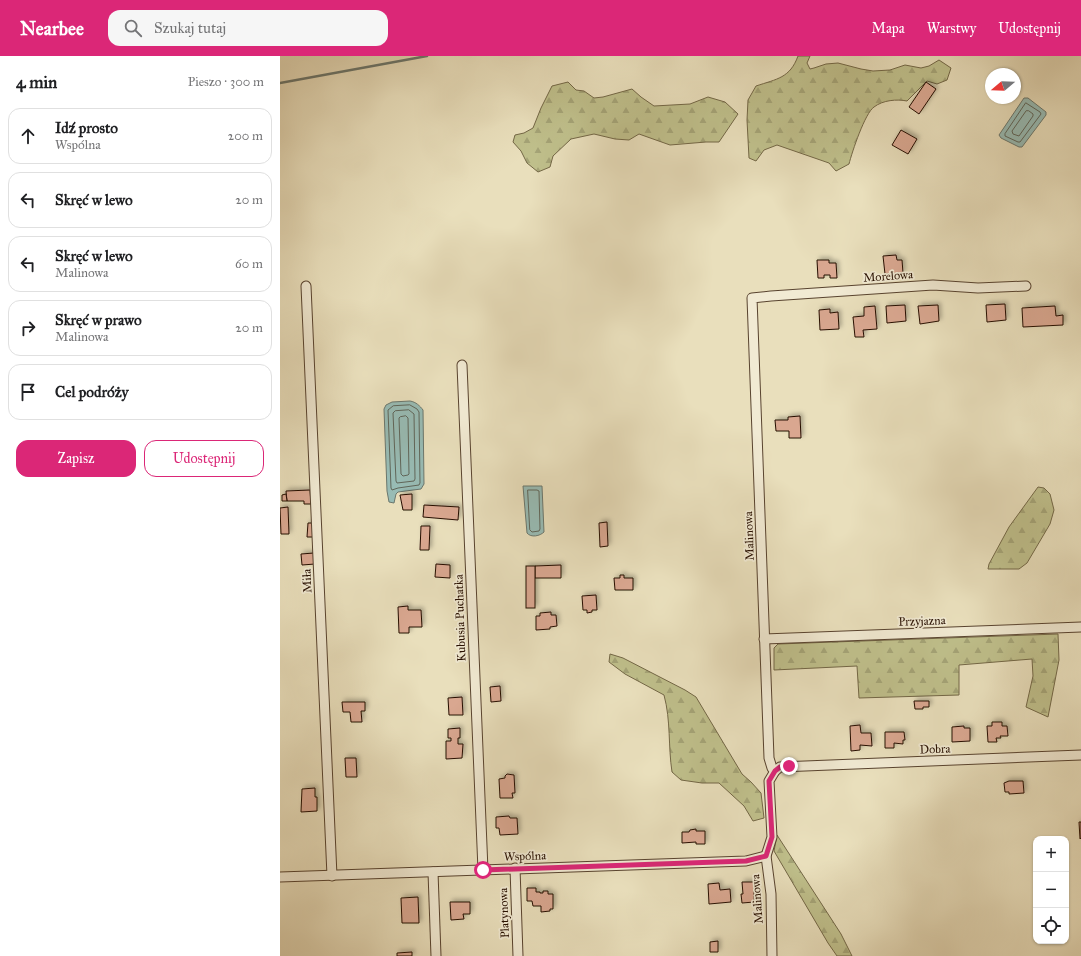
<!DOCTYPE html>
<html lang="pl">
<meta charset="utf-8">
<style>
body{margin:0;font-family:"IM FELL Great Primer",serif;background:#f6f6f6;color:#202124}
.controls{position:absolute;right:12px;bottom:12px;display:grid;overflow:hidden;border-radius:8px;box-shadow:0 1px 3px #0004}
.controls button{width:36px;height:36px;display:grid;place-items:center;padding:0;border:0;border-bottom:1px solid #e0e0e0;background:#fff;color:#202124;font:20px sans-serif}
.compass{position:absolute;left:705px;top:12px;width:36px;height:36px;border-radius:50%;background:#fff;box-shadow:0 1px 3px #0004;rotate:251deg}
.stop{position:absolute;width:12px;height:12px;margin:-9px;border:3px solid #db2777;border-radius:50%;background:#fff}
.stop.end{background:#db2777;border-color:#fff;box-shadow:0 1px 4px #0008}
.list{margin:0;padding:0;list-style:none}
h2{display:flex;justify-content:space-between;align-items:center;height:52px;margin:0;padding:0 16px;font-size:17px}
h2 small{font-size:13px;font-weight:400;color:#757577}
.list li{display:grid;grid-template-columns:26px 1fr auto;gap:12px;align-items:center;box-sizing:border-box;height:56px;margin:0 8px 8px;padding:0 8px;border:1px solid #e0e0e0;border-radius:12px}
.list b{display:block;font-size:15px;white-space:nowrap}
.list p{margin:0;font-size:13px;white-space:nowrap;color:#757577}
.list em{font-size:13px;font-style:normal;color:#757577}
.actions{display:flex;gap:8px;padding:12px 16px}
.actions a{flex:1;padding:9px 0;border:1px solid #db2777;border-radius:12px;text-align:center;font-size:14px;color:#db2777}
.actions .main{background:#db2777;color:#fff}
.icon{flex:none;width:22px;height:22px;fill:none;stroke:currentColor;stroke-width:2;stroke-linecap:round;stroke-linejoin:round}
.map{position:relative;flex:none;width:801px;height:900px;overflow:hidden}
header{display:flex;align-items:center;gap:24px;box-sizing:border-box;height:56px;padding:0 20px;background:#db2777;color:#fff}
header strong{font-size:19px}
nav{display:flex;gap:22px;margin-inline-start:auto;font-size:14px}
.search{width:280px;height:36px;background:#f6f6f6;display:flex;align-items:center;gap:10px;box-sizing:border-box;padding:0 14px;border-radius:12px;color:#757577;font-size:15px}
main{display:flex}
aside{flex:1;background:#fff}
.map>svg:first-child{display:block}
</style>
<header>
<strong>Nearbee</strong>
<div class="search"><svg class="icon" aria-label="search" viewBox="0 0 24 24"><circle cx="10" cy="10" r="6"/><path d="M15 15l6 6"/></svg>Szukaj tutaj</div>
<nav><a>Mapa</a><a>Warstwy</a><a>Udostępnij</a></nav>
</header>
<main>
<aside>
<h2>4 min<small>Pieszo · 300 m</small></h2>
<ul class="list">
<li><svg class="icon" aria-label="ahead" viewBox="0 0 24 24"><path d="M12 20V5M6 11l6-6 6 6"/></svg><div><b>Idź prosto</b><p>Wspólna</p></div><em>200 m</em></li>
<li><svg class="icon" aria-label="left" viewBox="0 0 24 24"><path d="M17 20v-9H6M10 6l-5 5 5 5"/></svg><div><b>Skręć w lewo</b></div><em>20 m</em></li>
<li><svg class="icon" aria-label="left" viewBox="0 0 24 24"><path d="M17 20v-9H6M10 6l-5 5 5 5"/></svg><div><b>Skręć w lewo</b><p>Malinowa</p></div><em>60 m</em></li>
<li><svg class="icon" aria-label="right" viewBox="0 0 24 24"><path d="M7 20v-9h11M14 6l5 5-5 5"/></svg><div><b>Skręć w prawo</b><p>Malinowa</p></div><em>20 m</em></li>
<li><svg class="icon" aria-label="arrive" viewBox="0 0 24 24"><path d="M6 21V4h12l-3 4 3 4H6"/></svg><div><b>Cel podróży</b></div></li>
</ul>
<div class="actions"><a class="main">Zapisz</a><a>Udostępnij</a></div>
</aside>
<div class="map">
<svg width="801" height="900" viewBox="0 0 801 900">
<defs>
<pattern id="forest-firs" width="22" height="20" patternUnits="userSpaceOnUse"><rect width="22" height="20" fill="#bfbf8b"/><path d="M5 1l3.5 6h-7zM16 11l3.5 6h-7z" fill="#a4a376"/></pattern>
<filter id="shadow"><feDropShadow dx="2.5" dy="-2.5" stdDeviation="2" flood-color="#0004"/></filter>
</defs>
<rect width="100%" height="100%" fill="#e9dfbc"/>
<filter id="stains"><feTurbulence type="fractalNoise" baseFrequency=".005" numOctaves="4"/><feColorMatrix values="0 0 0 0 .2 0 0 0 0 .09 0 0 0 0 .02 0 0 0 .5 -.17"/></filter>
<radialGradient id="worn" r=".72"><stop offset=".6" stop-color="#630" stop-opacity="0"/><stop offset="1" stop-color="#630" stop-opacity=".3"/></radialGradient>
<g fill="url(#forest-firs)" stroke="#736746">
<path d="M 518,0 L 530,0 L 527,7 L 530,13 L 534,12 L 546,8 L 558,7 L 581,13 L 593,15 L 610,14 L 625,9 L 641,12 L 649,10 L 659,4 L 671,12 L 667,24 L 657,28 L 647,25 L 627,45 C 617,43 603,44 594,51 C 585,57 572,96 569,108 L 556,115 L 549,107 L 497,89 L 484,94 L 476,105 L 469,102 L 467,64 L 468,44 L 476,30 C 497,23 510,22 518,0 Z"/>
<polygon points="288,26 296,34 304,35 314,42 323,41 352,33 361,41 374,50 410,48 428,41 445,46 458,58 439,86 426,86 390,89 359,78 349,84 335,83 314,78 291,83 273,100 270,111 258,116 247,107 241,95 233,86 235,79 244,77 253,72 261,52 272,30"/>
<polygon points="758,431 764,432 770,438 774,454 770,468 747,507 739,513 708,513 709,508 729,471"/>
<polygon points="778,578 779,604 768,661 746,651 753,620 752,603 679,609 679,639 579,642 577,610 494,614 494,592 498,588"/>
<path d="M 330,598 L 343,602 L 405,634 L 416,641 L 462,718 L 471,726 L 481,737 L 484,762 L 473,765 L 464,750 L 439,727 L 422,727 L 401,724 L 392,716 C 388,690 391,665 384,639 L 345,618 L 329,606 Z"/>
<polygon points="497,779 561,878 572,900 557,900 548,887 494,795"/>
</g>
<g fill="#98bcb5" stroke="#6b776d">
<polygon points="744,42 748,42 766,56 766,59 742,91 739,91 721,82 719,79"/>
<path d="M 130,345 C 136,346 140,350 143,354 L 144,428 L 141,433 L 118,436 L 116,438 L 114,447 L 109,446 L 107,435 L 104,353 L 106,349 L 112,346 Z"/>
<path d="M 243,430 L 262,430 L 264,476 C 260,480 251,482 247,477 Z"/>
</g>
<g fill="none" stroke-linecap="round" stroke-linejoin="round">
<g stroke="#60665a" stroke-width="1">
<polygon points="746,47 760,56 761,58 740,86 738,86 725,80 725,78"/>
<polygon points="749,55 753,58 753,60 739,80 733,78 732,75 746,55"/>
<polygon points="130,349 137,353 139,356 140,427 139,429 118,432 112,434 111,432 108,354 113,350"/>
<polygon points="129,354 134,358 135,423 134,425 117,427 116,425 113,357 115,355"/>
<polygon points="126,360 128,362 129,418 128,419 123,420 121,418 119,362 120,361"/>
<polygon points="248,434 257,434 259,435 260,473 259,475 252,476 250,474"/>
</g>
<polyline stroke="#6b776d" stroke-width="2.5" points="0,27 147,0"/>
</g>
<g fill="#d9a790" stroke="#270f00" filter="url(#shadow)">
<polygon points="646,26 656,33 639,58 629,51"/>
<polygon points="621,74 637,83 628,98 612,89"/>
<polygon points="616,199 617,204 622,204 623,217 605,218 603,200"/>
<polygon points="537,204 549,204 549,207 556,207 557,222 550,222 550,219 544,219 544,222 538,222"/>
<polygon points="725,248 726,264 707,266 706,249"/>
<polygon points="625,249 626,265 607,267 606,250"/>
<polygon points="658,249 659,265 640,268 638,250"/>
<polygon points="595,250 597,273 583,274 584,281 575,281 573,261 584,260 584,251"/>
<polygon points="775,250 776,260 783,259 783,269 743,271 742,252"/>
<polygon points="550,253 550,257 558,256 559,273 540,274 539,254"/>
<polygon points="520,360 521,382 509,382 509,375 496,375 495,364 508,364 508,361"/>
<polygon points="30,434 31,448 24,448 24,445 7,445 6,435"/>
<polygon points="6,438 7,445 2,445 2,439"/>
<polygon points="132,438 132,454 123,454 120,439"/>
<polygon points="144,449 179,451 178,464 143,461"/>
<polygon points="8,451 9,478 1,478 0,452"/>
<polygon points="327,466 328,490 320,491 319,467"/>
<polygon points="28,467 34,467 35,481 27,481"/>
<polygon points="141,470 150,470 149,494 140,494"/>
<polygon points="34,497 35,508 22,509 21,498"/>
<polygon points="156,508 170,509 170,522 155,521"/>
<polygon points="281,509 281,522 255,522 255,510"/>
<rect x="246" y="510" width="9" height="42"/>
<polygon points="340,519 344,519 344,522 353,522 353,534 335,534 334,522 340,522"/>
<polygon points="316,539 317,554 312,554 312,556 307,557 307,554 303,554 302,540"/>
<polygon points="128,550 128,554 141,554 142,571 129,571 129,577 119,577 118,551"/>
<polygon points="271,556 271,559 276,559 277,570 270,571 270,573 256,574 256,560 260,560 260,557"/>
<polygon points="220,630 221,645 211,646 210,631"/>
<polygon points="182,641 183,659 169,659 168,642"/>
<polygon points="634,645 649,645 649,651 643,651 643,653 635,653"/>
<polygon points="62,646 85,646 85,655 81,655 82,666 71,666 70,656 63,656"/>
<polygon points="712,666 722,666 722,670 727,670 728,680 720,680 721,682 716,682 717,686 708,686 707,670 712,670"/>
<polygon points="580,669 581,677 591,677 592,690 580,689 580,694 571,695 570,670"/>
<polygon points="684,670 684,672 690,672 690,685 672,686 672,671"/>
<polygon points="180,672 180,682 178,682 178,688 183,688 182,702 166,703 166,685 171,685 171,682 168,682 168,673"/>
<polygon points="605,676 624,676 625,684 623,684 623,688 614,687 614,692 605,692"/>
<polygon points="65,702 76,702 77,721 66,721"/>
<polygon points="227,718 234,719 235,737 232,737 233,742 220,742 219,723 225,722 225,720"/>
<polygon points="729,725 743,725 744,737 729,738 729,736 725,736 724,727"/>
<polygon points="35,732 35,741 37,741 37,755 21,756 22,733"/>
<polygon points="229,760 230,762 237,762 238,778 220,779 219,772 216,772 216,761"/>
<polygon points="799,766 801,766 801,782 800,783"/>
<polygon points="416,773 416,775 425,775 425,788 416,788 416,786 402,787 402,776 409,776 410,774"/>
<polygon points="462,826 474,826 474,846 462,847 461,838 463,838"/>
<polygon points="439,827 440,834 450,833 451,846 429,848 428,828"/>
<polygon points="247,832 256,832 256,836 260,836 260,837 263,837 263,835 268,835 268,838 273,838 273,853 270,853 270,855 261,856 261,850 253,850 252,845 247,845"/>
<polygon points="138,841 139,867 122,867 121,842"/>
<polygon points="170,846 190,846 190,858 183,858 184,863 171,864"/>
<polygon points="438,885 438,896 430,896 430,886"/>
<polygon points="132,896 132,900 117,900 117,897"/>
</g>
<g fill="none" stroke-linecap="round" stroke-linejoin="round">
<g stroke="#58432f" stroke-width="11">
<g id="minor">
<polyline points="26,230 52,820"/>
<polyline points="182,309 203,814"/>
<polyline points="484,583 801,571"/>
<polyline points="495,715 492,712 489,702 472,242 491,240 653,229 698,232 746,230"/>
<polyline points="235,812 238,900"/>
<polyline points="153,816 156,900"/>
<polyline points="0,821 466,805 486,800"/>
<polyline points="492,900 491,838 486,800 492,781 489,725 495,715 500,711 801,699"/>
</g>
</g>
<use href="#minor" stroke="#f1ead3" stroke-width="9"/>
</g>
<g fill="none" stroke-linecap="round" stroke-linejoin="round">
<polyline stroke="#db2777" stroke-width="5" points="203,814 466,805 486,800 492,781 489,725 495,715 500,711 509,710"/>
</g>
<g text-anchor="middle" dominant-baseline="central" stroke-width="3.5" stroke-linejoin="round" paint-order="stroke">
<g font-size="12" fill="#270f00" stroke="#f1ead3">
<text transform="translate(608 220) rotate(-4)">Morelowa</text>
<text transform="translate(469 480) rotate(-92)">Malinowa</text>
<text transform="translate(27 525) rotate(-93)">Miła</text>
<text transform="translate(180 562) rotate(-92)">Kubusia Puchatka</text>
<text transform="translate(642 565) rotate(-2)">Przyjazna</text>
<text transform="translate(655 693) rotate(-2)">Dobra</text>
<text transform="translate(245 800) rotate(-2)">Wspólna</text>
<text transform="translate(477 843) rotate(-94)">Malinowa</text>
<text transform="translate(224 857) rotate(-92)">Platynowa</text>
</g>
</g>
<rect width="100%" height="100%" filter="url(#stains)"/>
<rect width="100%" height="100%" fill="url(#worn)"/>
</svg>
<div class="controls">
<button>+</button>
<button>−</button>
<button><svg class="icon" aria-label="locate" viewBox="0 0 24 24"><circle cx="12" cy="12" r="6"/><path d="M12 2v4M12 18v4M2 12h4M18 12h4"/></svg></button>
</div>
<svg class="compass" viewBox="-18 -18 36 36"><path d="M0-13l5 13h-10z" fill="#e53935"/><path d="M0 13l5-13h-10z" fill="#757577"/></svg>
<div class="stop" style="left:203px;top:814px"></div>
<div class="stop end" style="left:509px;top:710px"></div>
</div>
</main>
